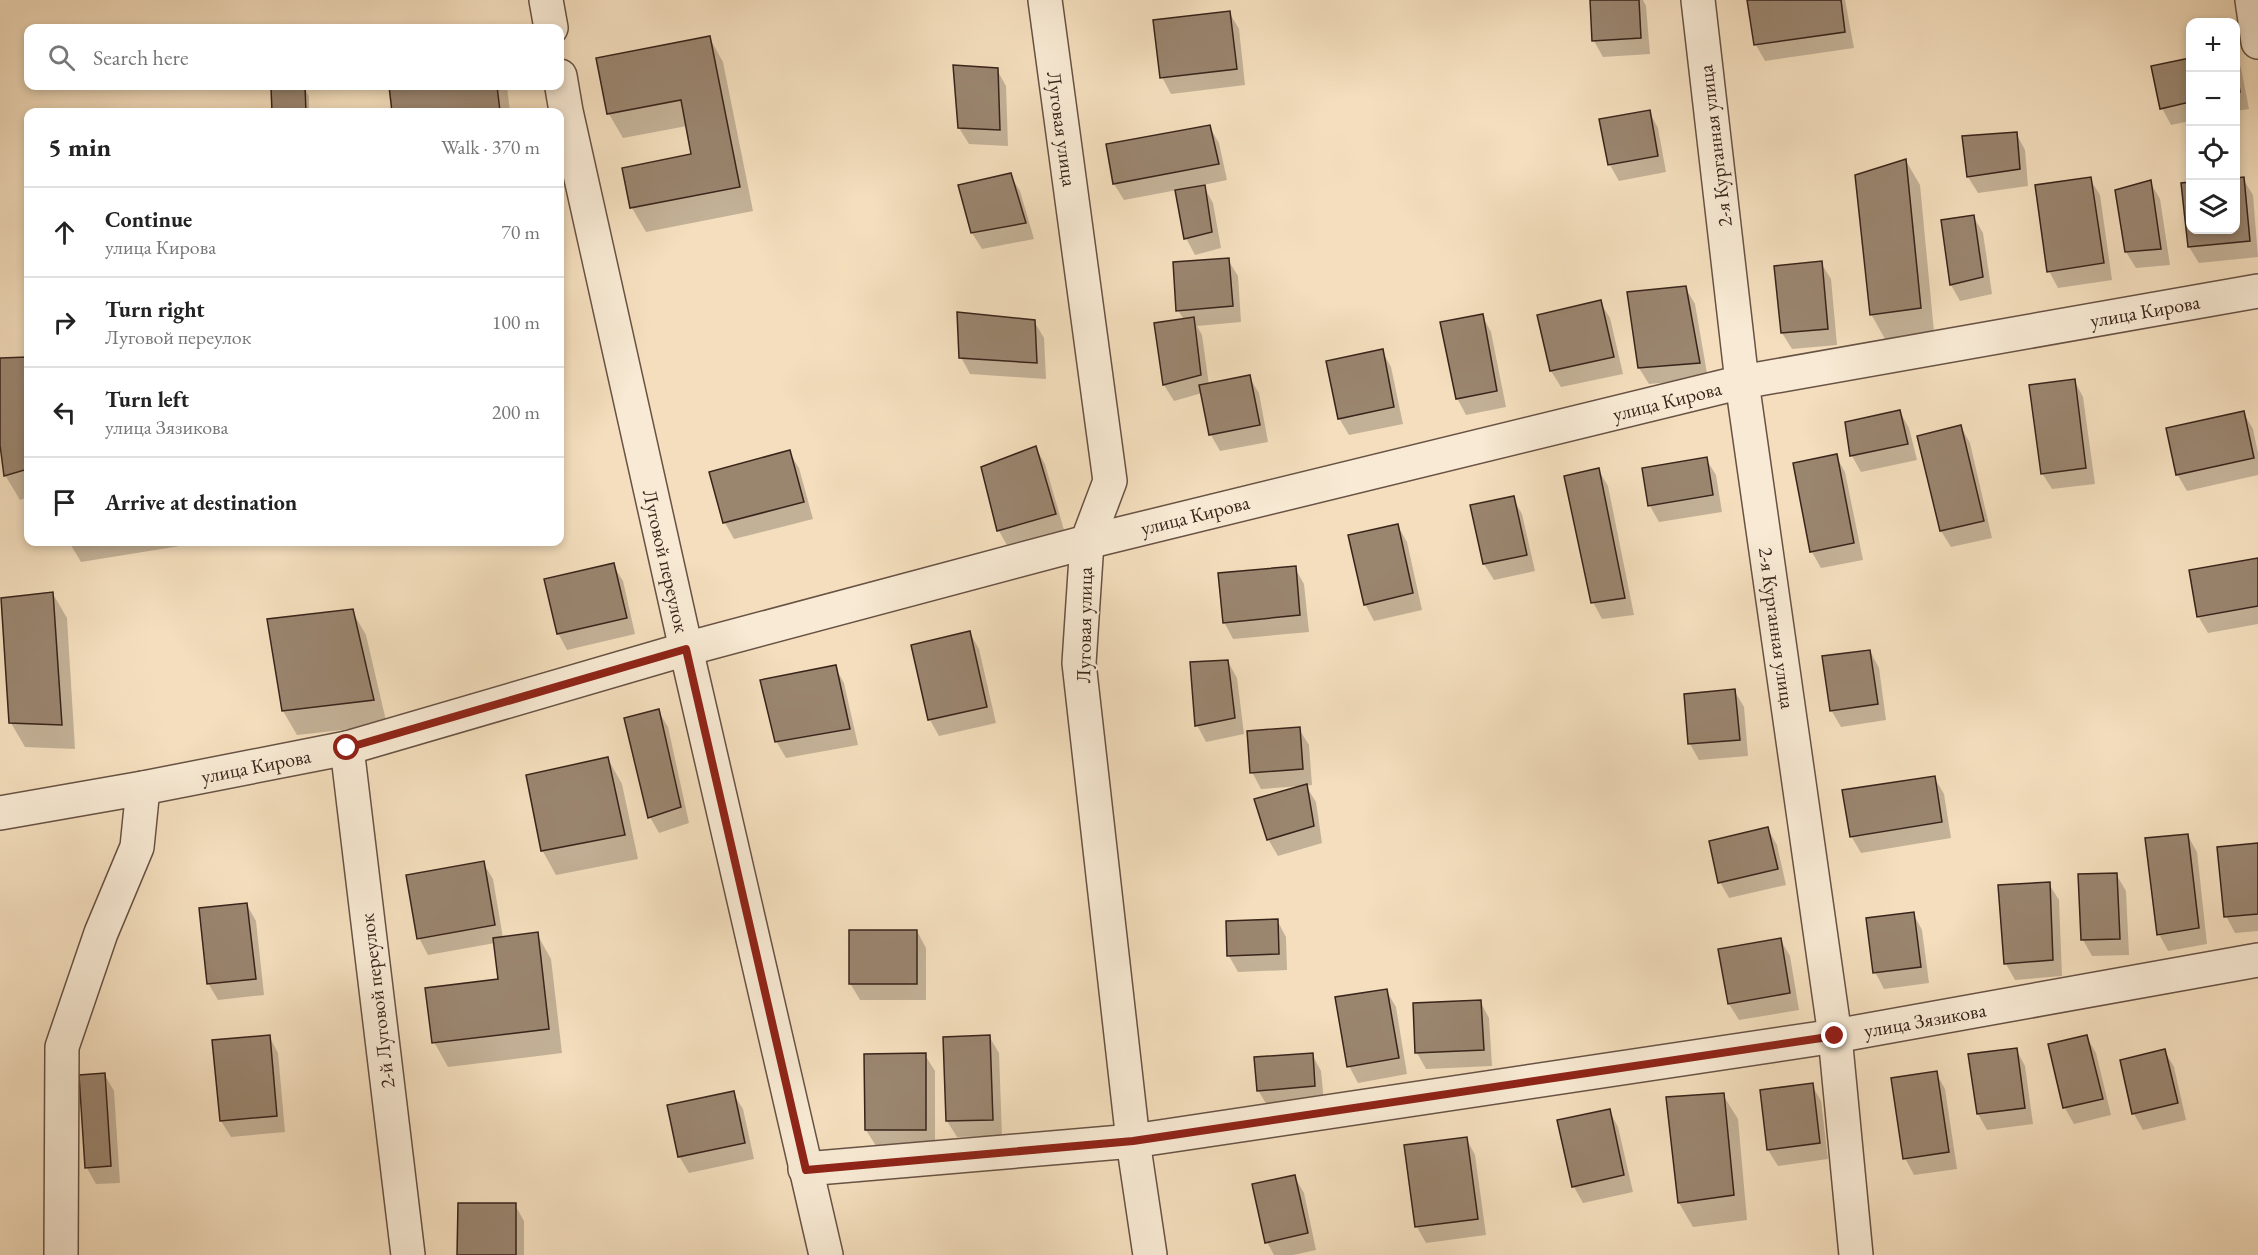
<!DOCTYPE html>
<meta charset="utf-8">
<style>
body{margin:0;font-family:"EB Garamond",serif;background:#f2f2f2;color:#222}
.controls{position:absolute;right:18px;top:18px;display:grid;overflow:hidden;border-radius:12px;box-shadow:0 3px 9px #0003}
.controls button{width:54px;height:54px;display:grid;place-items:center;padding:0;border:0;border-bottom:2px solid #e0e0e0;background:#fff;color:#222;font:30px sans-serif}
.stop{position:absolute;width:18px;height:18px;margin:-14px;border:4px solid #8f2418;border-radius:50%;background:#fff}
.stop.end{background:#8f2418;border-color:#fff;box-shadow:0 2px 6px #0008}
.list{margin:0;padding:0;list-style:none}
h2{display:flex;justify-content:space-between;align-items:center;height:78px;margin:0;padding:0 24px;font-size:26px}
h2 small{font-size:20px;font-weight:400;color:#767676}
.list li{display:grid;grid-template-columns:39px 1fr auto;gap:18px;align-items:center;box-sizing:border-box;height:90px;padding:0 24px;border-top:2px solid #e0e0e0}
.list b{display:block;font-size:22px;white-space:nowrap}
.list p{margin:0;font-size:20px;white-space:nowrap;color:#767676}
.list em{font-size:20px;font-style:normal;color:#767676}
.icon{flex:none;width:33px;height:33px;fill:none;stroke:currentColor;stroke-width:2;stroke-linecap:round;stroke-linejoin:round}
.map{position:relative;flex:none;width:2258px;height:1255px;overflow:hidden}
.search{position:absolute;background:#fff;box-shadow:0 3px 9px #0003;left:24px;top:24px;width:540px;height:66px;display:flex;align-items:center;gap:15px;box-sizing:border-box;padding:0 21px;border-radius:12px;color:#767676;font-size:22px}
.panel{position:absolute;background:#fff;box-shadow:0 3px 9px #0003;left:24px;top:108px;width:540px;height:438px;border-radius:12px}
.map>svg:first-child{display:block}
</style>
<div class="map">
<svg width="2258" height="1255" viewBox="0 0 2258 1255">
<rect width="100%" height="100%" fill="#f4debd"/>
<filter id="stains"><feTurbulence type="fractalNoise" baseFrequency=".00333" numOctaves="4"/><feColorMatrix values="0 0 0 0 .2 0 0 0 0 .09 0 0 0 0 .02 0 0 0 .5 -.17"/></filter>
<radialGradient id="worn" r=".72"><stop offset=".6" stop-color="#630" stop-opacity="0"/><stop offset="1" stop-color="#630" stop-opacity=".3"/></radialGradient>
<g fill="#0003">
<polygon points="1591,0 1643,0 1646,6 1650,54 1603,57 1594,41"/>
<polygon points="1749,0 1845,0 1854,48 1765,61 1756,45"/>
<polygon points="1229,12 1239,29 1245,85 1171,94 1162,77"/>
<polygon points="709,37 723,62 753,211 646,232 632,208 624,169 693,155 687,126 623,138 609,114"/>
<polygon points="2236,59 2241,68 2249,109 2236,111"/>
<polygon points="2190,60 2190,121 2171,125 2162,108 2153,68"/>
<polygon points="997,70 1006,86 1008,146 969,144 959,128"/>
<polygon points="390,86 507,86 510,112 393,112"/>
<polygon points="304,88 309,96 309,112 274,112 273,89"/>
<polygon points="1649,111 1658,128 1666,172 1619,181 1610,165"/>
<polygon points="1209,126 1219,143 1227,180 1203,185 1213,203 1221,248 1195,255 1186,238 1177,190 1124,200 1114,184"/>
<polygon points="2016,133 2025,150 2028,186 1978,193 1968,177"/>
<polygon points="1906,161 1920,185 1934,332 1885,339 1871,314"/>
<polygon points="1010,175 1020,191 1034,239 982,249 972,233"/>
<polygon points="2090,179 2100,195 2112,280 2058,288 2049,271"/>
<polygon points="2236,179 2243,179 2253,195 2258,257 2199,263 2189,247 2183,184 2190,184 2190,230 2236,230"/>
<polygon points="2150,182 2160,199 2170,265 2136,268 2126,252"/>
<polygon points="1973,216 1983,233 1992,294 1960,301 1951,285"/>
<polygon points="1228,260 1238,276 1241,322 1197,326 1202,335 1209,385 1249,377 1259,393 1268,442 1220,451 1211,435 1202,393 1174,401 1164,385 1184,320 1178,310"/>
<polygon points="1821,263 1831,279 1837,345 1792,349 1782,333"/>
<polygon points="1685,287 1695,304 1708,379 1649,384 1639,368"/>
<polygon points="1600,302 1610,318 1623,374 1561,387 1551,371 1539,316"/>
<polygon points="1482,315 1491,332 1506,407 1466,415 1457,398"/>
<polygon points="1034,321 1044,338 1046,379 970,374 961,357"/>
<polygon points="1382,351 1391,367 1403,424 1349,435 1339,418"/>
<polygon points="28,358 28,497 20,500 5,475 0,433 0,359"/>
<polygon points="2074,380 2083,397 2095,484 2052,489 2042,473"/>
<polygon points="1900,412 1909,428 1917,460 1861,472 1852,456 1846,423"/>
<polygon points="2243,412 2253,429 2258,453 2258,475 2187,491 2177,474"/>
<polygon points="1961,427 1970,443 1992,538 1951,547 1941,531 1919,437"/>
<polygon points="1036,448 1045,464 1064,530 1008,547 999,531 983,468"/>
<polygon points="789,452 799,468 813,519 734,539 725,523 711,473"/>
<polygon points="1836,456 1845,472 1863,560 1821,568 1812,552 1795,464"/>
<polygon points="1706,459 1716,475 1722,512 1659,522 1650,506 1644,469"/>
<polygon points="1598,469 1608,486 1634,615 1602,619 1593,602"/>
<polygon points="1513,498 1522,514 1535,571 1494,580 1484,564 1472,506"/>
<polygon points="1398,526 1407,542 1422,610 1374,621 1365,604"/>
<polygon points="69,542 186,542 186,545 81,562"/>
<polygon points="2258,560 2258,624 2208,633 2198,616"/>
<polygon points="613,565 623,581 635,634 567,650 558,633"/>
<polygon points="1295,568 1304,584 1309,632 1233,639 1224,622"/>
<polygon points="53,594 67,618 75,749 25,747 11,723"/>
<polygon points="352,611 366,635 387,725 297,735 283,711"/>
<polygon points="970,633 979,649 996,723 939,736 930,720 913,646"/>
<polygon points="1870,651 1879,668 1886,720 1841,727 1831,710"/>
<polygon points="1228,662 1237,678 1244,734 1206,742 1197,725"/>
<polygon points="835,667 844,683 858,745 786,758 776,741"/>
<polygon points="1734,690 1744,707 1748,756 1699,760 1690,744"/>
<polygon points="658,710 668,727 689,823 659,833 650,817"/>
<polygon points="1299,729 1309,745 1312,785 1306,786 1316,802 1322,843 1278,856 1268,839 1301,786 1261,789 1252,772"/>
<polygon points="608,759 622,784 638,859 556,875 542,850"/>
<polygon points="1934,777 1944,794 1951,838 1861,853 1851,836"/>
<polygon points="1768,829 1777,845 1786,885 1729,898 1720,882"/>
<polygon points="2188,836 2197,852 2207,944 2168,951 2159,934"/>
<polygon points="2258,846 2258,931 2235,933 2226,916"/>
<polygon points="483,863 493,879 503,938 537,934 551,959 562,1053 448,1067 434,1042 500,981 495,943 428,955 419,938"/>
<polygon points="2116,874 2126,891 2129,955 2092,956 2083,940 2080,876"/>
<polygon points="2049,884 2059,900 2062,976 2015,980 2006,964"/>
<polygon points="247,905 256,921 264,995 218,1000 208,983"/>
<polygon points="1913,913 1922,930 1929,983 1884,989 1875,972"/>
<polygon points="1277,920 1286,937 1287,970 1238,972 1229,956"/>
<polygon points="917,931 926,948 926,1000 860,1000 850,983"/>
<polygon points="1780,939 1790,956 1799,1010 1739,1020 1729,1004 1720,950"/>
<polygon points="1386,990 1396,1007 1407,1074 1358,1083 1349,1066"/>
<polygon points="1480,1001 1489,1018 1492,1066 1426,1069 1417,1053 1414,1005"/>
<polygon points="269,1036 278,1053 285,1132 231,1137 221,1121"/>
<polygon points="989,1036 999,1053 1002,1136 957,1137 947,1121"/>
<polygon points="2086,1036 2096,1053 2111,1115 2074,1124 2065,1108 2049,1045"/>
<polygon points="2016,1049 2025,1066 2033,1124 1987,1130 1978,1114"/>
<polygon points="2164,1050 2174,1067 2186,1120 2143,1130 2134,1114 2121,1061"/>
<polygon points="1312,1054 1321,1071 1324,1103 1268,1107 1258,1090"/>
<polygon points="925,1055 935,1071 935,1146 876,1146 866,1130"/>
<polygon points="1936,1073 1945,1089 1957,1169 1914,1175 1905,1158"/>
<polygon points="105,1075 114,1091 120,1183 96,1184 87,1168"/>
<polygon points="1812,1085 1821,1101 1828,1159 1778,1166 1768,1150"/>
<polygon points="733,1093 743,1109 754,1159 689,1173 679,1156"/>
<polygon points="1723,1095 1738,1119 1747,1220 1693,1227 1679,1203"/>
<polygon points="1609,1110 1618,1127 1633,1192 1583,1203 1574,1187 1559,1122"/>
<polygon points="1466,1138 1475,1155 1486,1235 1426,1243 1417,1227"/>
<polygon points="1294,1176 1304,1193 1316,1250 1293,1255 1274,1255 1267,1242"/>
<polygon points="515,1205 524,1221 524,1255 459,1255"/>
</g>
<g fill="#9a856f" stroke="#39241b" stroke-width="1.5">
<polygon points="1590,0 1639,0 1641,38 1592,41"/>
<polygon points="1747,0 1841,0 1845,32 1754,45"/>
<polygon points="1230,11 1237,69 1160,78 1153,20"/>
<polygon points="710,36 740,187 630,208 622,168 691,154 681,100 607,114 596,58"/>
<polygon points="2190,58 2190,102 2160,109 2151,66"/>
<polygon points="953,65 998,68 1000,130 958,128"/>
<polygon points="2236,68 2240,92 2236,93"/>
<polygon points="389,86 497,86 500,111 392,112"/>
<polygon points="305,87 306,112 272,112 271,88"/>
<polygon points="1650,110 1658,156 1608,165 1599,119"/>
<polygon points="1210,125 1219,164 1113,184 1106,144"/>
<polygon points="2017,132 2020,169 1967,177 1962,136"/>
<polygon points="1906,159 1921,308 1870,315 1855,175"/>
<polygon points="1011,173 1026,223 971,233 958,185"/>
<polygon points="2091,177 2104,263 2047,272 2035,185"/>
<polygon points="2244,177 2250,241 2188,247 2181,183 2190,182 2190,230 2236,230 2236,178"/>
<polygon points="2151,180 2161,249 2125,252 2115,190"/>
<polygon points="1205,185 1212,232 1184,239 1175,190"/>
<polygon points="1974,215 1983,277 1950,285 1941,220"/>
<polygon points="1229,258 1233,306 1176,311 1173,262"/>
<polygon points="1822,261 1828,329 1781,333 1774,266"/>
<polygon points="1686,286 1700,363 1638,368 1627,292"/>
<polygon points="1601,300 1614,357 1550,371 1537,315"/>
<polygon points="957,312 1035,320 1037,363 959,358"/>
<polygon points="1483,314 1497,391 1456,399 1440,322"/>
<polygon points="1194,317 1201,375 1163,385 1154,323"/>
<polygon points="1383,349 1394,407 1338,419 1326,361"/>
<polygon points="28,357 28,469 4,476 0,445 0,358"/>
<polygon points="1250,375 1260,425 1209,435 1199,385"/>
<polygon points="2075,379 2086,468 2041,474 2029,385"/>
<polygon points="1900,410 1908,444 1850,456 1845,422"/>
<polygon points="2244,411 2254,458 2176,475 2166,428"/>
<polygon points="1961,425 1984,521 1940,531 1917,436"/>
<polygon points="1036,446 1056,514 997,531 981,467"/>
<polygon points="790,450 804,502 723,523 709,472"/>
<polygon points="1837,454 1854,543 1810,552 1793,463"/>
<polygon points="1707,457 1713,495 1648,506 1642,468"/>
<polygon points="1599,468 1625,598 1591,603 1564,476"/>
<polygon points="1514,496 1527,555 1483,564 1470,505"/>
<polygon points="1398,524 1413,593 1364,605 1348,535"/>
<polygon points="2258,558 2258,606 2197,617 2189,570"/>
<polygon points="614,563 627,618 557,634 544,579"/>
<polygon points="1296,566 1300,615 1223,623 1218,573"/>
<polygon points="53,592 62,725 9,723 1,598"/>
<polygon points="353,609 374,700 282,711 267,619"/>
<polygon points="970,631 987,707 928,720 911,645"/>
<polygon points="1870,650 1878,704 1830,711 1822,656"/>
<polygon points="1228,660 1235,718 1195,726 1190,662"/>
<polygon points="836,665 850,729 775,742 760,680"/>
<polygon points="1735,689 1740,740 1688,744 1684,694"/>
<polygon points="659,709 681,807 648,818 624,718"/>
<polygon points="1300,727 1303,769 1250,773 1247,731"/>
<polygon points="608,757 625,835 541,851 526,775"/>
<polygon points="1935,776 1942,822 1850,837 1842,790"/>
<polygon points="1307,784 1314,826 1267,840 1254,799"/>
<polygon points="1768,827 1778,869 1718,883 1709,841"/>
<polygon points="2188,834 2199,928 2157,935 2145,838"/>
<polygon points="2258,843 2258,914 2224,917 2217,847"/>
<polygon points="484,861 495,925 417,939 406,875"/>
<polygon points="2117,873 2120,939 2081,940 2078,874"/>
<polygon points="2050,882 2053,960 2004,964 1998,885"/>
<polygon points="247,903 256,979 207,984 199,908"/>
<polygon points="1914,912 1921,967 1873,973 1866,918"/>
<polygon points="1278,919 1279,954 1227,956 1226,921"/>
<rect x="849" y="930" width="68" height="54"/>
<polygon points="538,932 549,1029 432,1043 425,988 498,979 493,938"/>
<polygon points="1781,938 1790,993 1728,1004 1718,949"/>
<polygon points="1387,989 1399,1058 1347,1067 1335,997"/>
<polygon points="1481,1000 1484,1050 1415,1053 1413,1003"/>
<polygon points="270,1035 277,1116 220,1121 212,1040"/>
<polygon points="990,1035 993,1120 946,1121 943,1037"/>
<polygon points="2087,1035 2103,1099 2063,1108 2048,1044"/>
<polygon points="2017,1048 2025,1108 1977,1114 1968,1054"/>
<polygon points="2165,1049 2178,1103 2132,1114 2120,1060"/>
<polygon points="926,1053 926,1130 865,1130 864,1054"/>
<polygon points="1313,1053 1315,1086 1257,1091 1254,1057"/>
<polygon points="1937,1071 1949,1152 1903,1159 1891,1078"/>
<polygon points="105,1073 111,1166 85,1168 79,1075"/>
<polygon points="1813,1083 1820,1143 1767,1150 1760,1090"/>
<polygon points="734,1091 745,1143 678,1157 667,1105"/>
<polygon points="1724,1093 1734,1195 1678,1203 1666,1097"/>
<polygon points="1610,1109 1624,1175 1572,1187 1557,1120"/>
<polygon points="1467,1137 1478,1219 1415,1227 1404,1145"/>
<polygon points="1295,1175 1308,1233 1265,1243 1252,1184"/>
<polygon points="458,1203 516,1203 516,1255 457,1255"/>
</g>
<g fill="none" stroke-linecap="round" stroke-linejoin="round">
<g stroke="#685244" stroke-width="36">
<g id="minor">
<polyline points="546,0 551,28"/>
<polyline points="1045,0 1110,481 1087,542 1079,663 1133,1141 1150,1255"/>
<polyline points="1698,0 1742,382 1835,1036 1856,1255"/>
<polyline points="2252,0 2258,42"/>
<polyline points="560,76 566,111 686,649 826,1255"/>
<polyline points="347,748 408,1255"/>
<polyline points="0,813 143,788 347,748 686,649 1087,542 1742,382 2258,291"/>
<polyline points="805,1169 1133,1141 1835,1036 2258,960"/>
<polyline points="61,1255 62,1047 101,933 137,847 143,788"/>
</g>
</g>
<use href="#minor" stroke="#f8ead4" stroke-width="33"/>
</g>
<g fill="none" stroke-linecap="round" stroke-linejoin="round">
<polyline stroke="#8f2418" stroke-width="8" points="347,748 686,649 806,1170 1133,1141 1835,1036"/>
</g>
<g text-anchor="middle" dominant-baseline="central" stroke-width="5" stroke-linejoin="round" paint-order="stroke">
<g font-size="20" fill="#39241b" stroke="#f8ead4">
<text transform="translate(1062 129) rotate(82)">Луговая улица</text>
<text transform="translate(1715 146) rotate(-97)">2-я Курганная улица</text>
<text transform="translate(2145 311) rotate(-10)">улица Кирова</text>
<text transform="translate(1667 401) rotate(-14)">улица Кирова</text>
<text transform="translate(1195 515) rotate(-14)">улица Кирова</text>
<text transform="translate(666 561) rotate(77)">Луговой переулок</text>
<text transform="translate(1084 625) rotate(-89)">Луговая улица</text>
<text transform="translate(1777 628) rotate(82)">2-я Курганная улица</text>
<text transform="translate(256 766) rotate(-11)">улица Кирова</text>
<text transform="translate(377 1001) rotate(-97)">2-й Луговой переулок</text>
<text transform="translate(1925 1020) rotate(-10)">улица Зязикова</text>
</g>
</g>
<rect width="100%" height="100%" filter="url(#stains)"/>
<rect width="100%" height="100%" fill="url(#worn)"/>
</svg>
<div class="controls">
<button>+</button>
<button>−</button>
<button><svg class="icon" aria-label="locate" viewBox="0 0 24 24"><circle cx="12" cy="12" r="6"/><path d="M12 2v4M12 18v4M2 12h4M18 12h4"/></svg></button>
<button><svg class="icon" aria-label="layers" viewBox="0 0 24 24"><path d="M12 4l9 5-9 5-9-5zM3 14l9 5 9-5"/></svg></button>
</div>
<div class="stop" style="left:347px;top:748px"></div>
<div class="stop end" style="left:1835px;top:1036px"></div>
<div class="search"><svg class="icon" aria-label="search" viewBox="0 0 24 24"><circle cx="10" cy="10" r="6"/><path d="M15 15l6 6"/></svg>Search here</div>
<section class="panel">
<h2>5 min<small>Walk · 370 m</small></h2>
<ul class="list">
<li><svg class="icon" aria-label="ahead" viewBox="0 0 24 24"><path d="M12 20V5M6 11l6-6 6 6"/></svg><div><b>Continue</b><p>улица Кирова</p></div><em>70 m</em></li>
<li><svg class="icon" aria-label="right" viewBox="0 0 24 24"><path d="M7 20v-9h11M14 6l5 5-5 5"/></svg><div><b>Turn right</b><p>Луговой переулок</p></div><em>100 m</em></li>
<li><svg class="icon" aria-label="left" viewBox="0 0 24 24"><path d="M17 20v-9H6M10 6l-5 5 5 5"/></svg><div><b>Turn left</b><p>улица Зязикова</p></div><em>200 m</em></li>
<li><svg class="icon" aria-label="arrive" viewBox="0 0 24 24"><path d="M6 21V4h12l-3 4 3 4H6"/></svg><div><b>Arrive at destination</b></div></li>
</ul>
</section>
</div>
